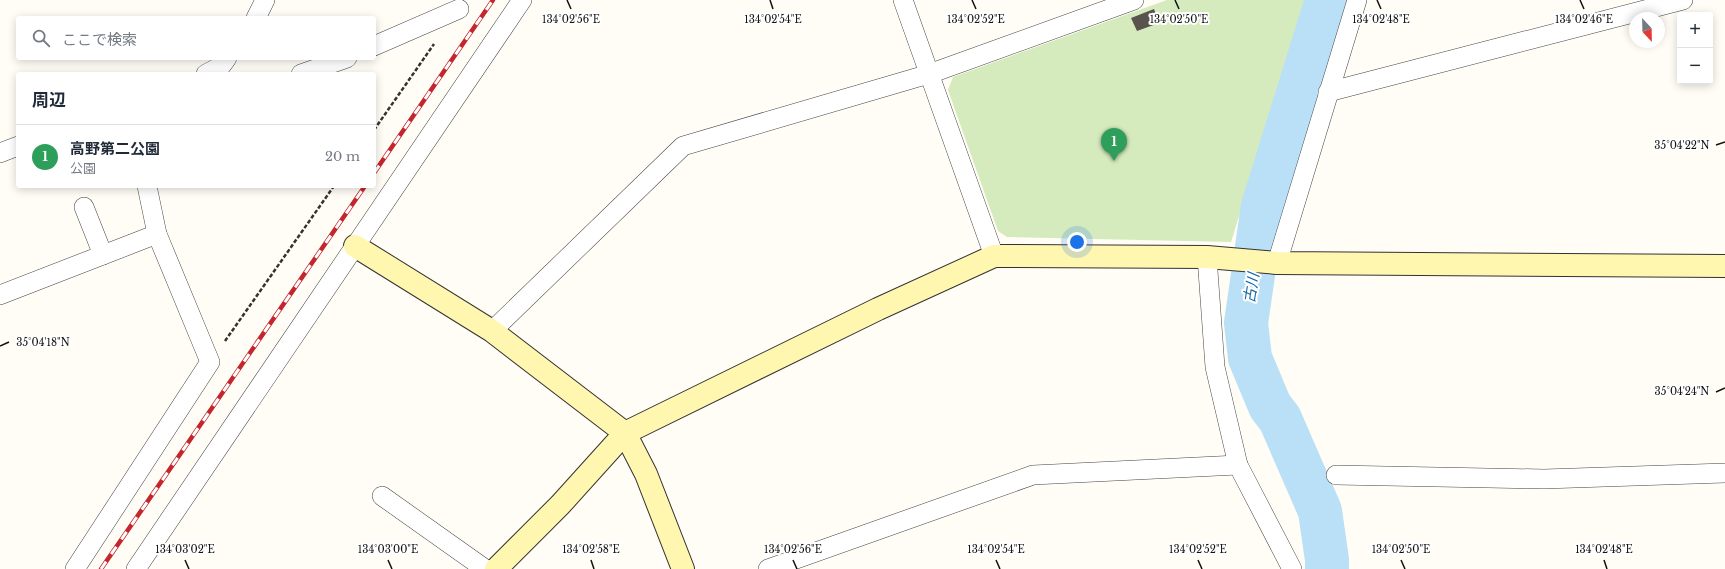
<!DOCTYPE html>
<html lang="ja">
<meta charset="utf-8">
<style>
body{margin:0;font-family:"Libre Baskerville","Noto Sans JP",serif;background:#f6f6f7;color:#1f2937}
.controls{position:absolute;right:12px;top:12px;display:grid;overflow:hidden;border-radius:4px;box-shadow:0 2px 10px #0003}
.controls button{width:36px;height:36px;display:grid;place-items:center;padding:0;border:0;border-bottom:1px solid #e0e1e3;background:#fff;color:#1f2937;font:20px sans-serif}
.compass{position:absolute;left:1629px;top:12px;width:36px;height:36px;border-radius:50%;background:#fff;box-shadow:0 2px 10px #0003;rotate:158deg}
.you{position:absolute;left:1077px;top:242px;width:14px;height:14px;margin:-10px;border:3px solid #fff;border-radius:50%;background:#1a73e8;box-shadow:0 0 0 6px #1a73e833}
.badge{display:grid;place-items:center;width:26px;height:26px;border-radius:50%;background:#c4262e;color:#fff;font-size:13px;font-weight:700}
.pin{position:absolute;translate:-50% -33px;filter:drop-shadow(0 1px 2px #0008)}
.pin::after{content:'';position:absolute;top:21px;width:14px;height:12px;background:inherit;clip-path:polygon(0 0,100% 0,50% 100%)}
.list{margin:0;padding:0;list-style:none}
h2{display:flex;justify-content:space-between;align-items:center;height:52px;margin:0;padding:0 16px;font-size:17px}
h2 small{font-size:13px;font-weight:400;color:#747a83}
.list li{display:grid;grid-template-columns:26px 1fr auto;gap:12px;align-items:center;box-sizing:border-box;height:64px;padding:0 16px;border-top:1px solid #e0e1e3}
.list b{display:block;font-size:15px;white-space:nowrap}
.list p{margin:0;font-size:13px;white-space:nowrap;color:#747a83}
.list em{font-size:13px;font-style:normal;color:#747a83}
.icon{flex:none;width:22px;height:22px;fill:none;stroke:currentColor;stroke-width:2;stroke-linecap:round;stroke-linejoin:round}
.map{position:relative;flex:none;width:1725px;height:569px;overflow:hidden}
.search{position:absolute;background:#fff;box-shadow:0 2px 10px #0003;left:16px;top:16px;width:360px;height:44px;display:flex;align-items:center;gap:10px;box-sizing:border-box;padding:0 14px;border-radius:4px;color:#747a83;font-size:15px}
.panel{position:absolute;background:#fff;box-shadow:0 2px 10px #0003;left:16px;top:72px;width:360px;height:116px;border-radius:4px}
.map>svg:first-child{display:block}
</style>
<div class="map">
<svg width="1725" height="569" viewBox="0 0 1725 569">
<rect width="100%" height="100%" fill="#fffdf5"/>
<polygon fill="#d5ebbd" points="1167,0 1306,0 1231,242 1007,237 998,231 948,90 953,77"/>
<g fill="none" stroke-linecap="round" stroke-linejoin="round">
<polyline stroke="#b9e0f7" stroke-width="44" points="1327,569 1327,560 1320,511 1280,419 1270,406 1250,358 1246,323 1263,206 1327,0"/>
</g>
<polygon fill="#5a524d" points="1154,9 1159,23 1137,31 1131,18"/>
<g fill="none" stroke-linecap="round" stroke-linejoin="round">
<g stroke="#444" stroke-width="20">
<g id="street">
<polyline points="903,0 994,256"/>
<polyline points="256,18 265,0"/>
<polyline points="374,46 459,9"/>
<polyline points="206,74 221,66 227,58"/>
<polyline points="301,74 347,58"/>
<polyline points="1328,92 1683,0"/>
<polyline points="0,153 18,146"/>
<polyline points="84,207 103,255"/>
<polyline points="1207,257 1215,367 1238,465 1292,569"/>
<polyline points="1277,263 1357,0"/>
<polyline points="0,295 157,234"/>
<polyline points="492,331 683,146 929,74 1134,0"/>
<polyline points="1336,475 1544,479 1725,473"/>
<polyline points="382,496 485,569"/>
<polyline points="75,569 210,362 157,234 147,186"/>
<polyline points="136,569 522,0"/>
<polyline points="768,569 1033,475 1238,465"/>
</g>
</g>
<g stroke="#333" stroke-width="24">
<g id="secondary">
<polyline points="355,246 492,331 625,433 646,474 683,569"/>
<polyline points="496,569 560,505 625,433 878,309 994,256 1207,257 1277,263 1725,266"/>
</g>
</g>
<g stroke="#333" stroke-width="2.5" stroke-dasharray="4 2" stroke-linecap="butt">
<polyline points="374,130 434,44"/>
<polyline points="225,341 334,186"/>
</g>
<use href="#street" stroke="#fff" stroke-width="19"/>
<use href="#secondary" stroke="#fff6b0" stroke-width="22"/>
<g stroke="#c4262e" stroke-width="4.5">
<g id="rail">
<polyline points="374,173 493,0"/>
<polyline points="101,569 365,186"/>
</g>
</g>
<use href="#rail" stroke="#fff" stroke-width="3" stroke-dasharray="9" stroke-linecap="butt"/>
</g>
<path fill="none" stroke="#111" stroke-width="1.5" d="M 567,0 L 571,9M 770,0 L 773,9M 972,0 L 976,9M 1175,0 L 1179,9M 1377,0 L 1381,9M 1580,0 L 1584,9M 1716,145 L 1725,142M 0,346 L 9,342M 1716,392 L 1725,388M 185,560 L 189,569M 388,560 L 392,569M 591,560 L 594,569M 793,560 L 797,569M 996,560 L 1000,569M 1198,560 L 1202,569M 1401,560 L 1405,569M 1604,560 L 1607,569"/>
<g text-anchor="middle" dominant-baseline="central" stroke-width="4" stroke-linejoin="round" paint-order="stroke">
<g font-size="15" font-style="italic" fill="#1768a6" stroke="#fff">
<text transform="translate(1251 288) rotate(-81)">古川</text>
</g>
</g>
<g font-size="10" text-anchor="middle" fill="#111" stroke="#fff" stroke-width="4" stroke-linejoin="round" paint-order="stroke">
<text x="571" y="23">134°02'56"E</text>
<text x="773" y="23">134°02'54"E</text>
<text x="976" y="23">134°02'52"E</text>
<text x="1381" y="23">134°02'48"E</text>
<text x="1179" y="23">134°02'50"E</text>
<text x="1584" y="23">134°02'46"E</text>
<text x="1682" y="149">35°04'22"N</text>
<text x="43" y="346">35°04'18"N</text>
<text x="1682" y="395">35°04'24"N</text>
<text x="185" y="553">134°03'02"E</text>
<text x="388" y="553">134°03'00"E</text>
<text x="591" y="553">134°02'58"E</text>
<text x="793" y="553">134°02'56"E</text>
<text x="996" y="553">134°02'54"E</text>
<text x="1198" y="553">134°02'52"E</text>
<text x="1401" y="553">134°02'50"E</text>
<text x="1604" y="553">134°02'48"E</text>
</g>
</svg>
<div class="controls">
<button>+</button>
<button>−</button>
</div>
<svg class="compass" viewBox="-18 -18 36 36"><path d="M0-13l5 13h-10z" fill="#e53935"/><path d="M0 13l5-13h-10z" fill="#747a83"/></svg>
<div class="you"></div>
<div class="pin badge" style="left:1114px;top:161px;background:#2e9e5b">1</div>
<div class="search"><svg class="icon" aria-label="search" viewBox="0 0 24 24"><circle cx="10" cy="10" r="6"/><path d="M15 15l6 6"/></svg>ここで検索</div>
<section class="panel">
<h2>周辺<small></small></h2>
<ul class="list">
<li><span class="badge" style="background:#2e9e5b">1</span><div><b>高野第二公園</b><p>公園</p></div><em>20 m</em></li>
</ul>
</section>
</div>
